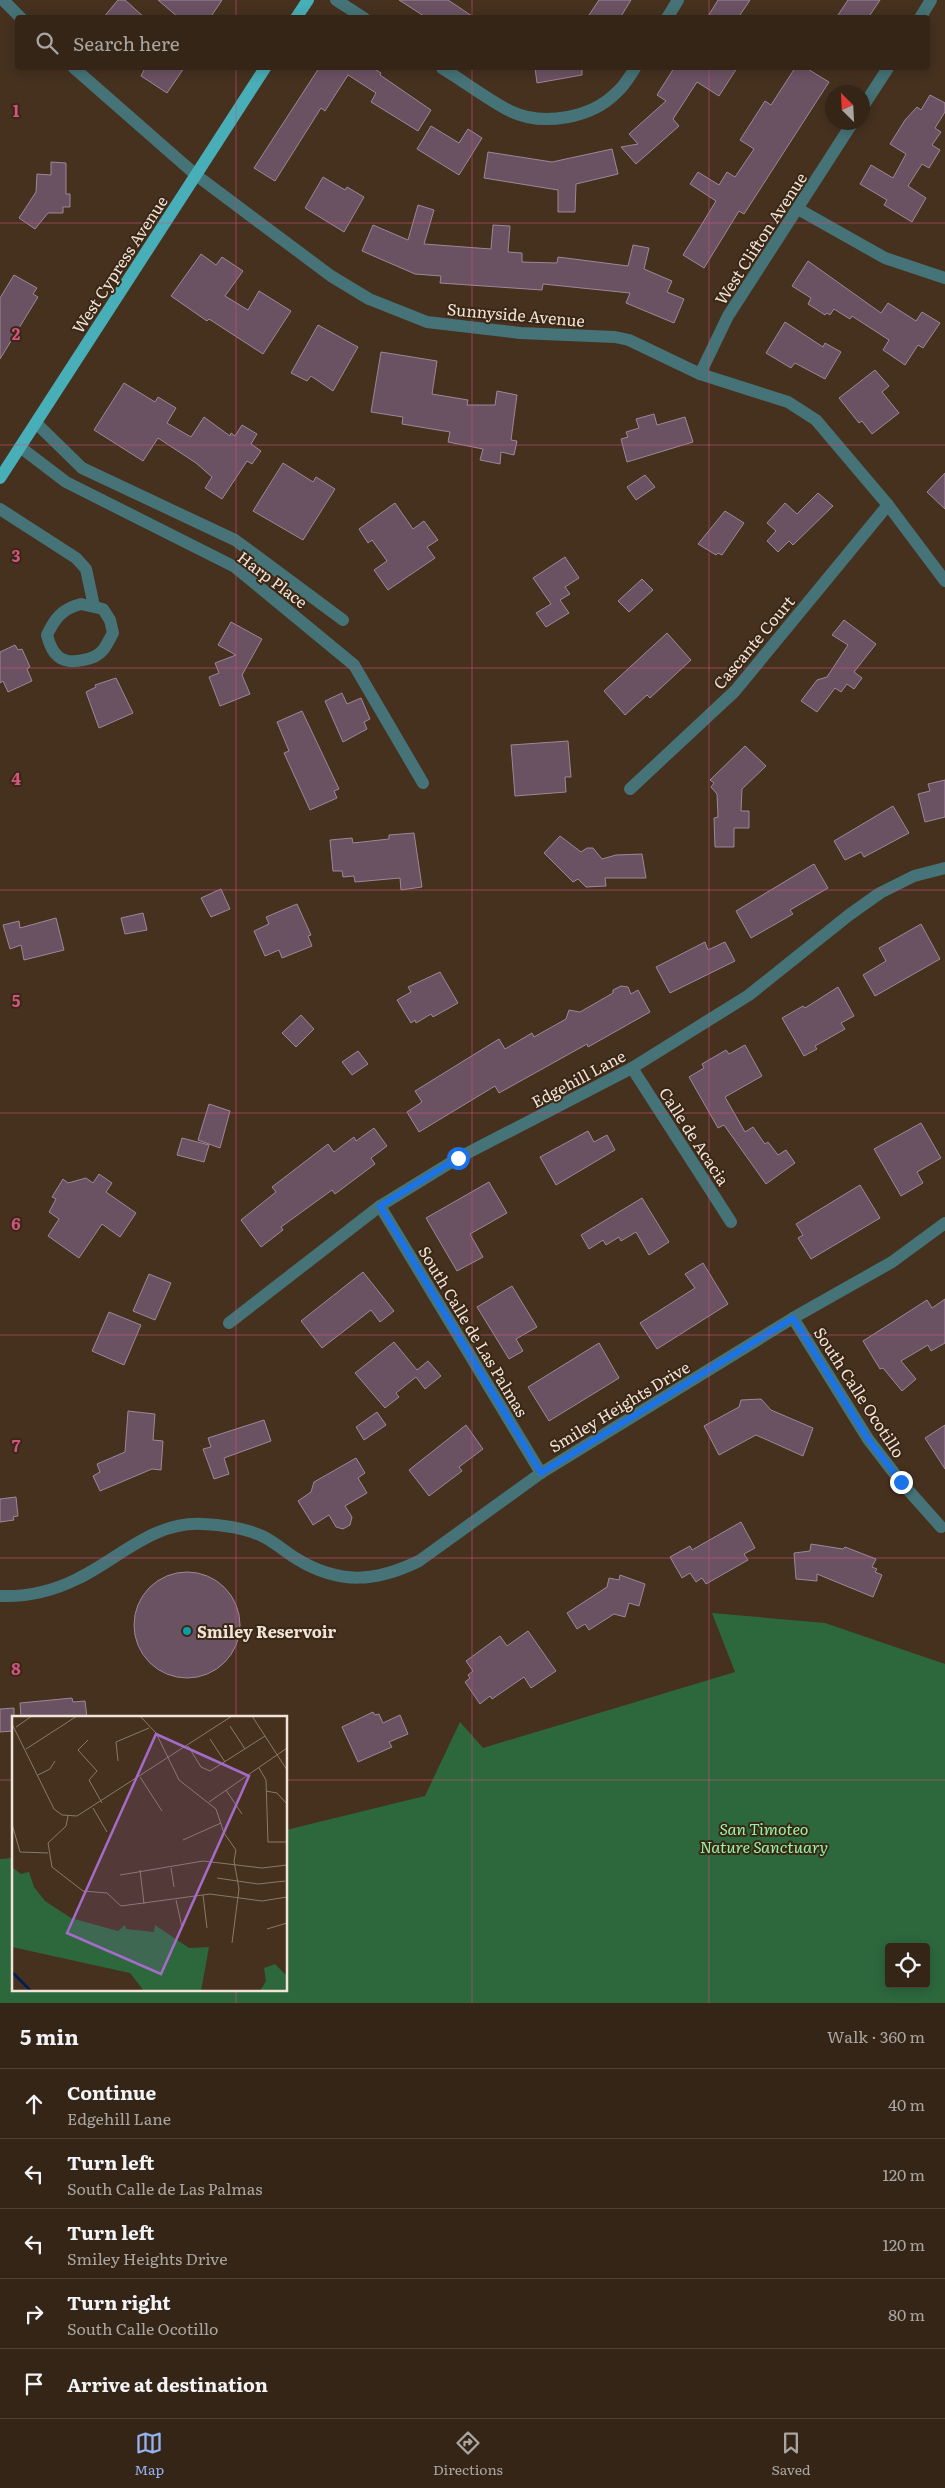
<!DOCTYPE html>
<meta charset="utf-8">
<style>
body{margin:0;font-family:Literata,serif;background:#3f3124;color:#f1f3f6}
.controls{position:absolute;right:15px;bottom:15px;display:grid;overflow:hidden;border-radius:5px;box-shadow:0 2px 12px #0003}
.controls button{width:45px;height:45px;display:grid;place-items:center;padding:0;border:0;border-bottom:1px solid #4e4236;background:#342517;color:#f1f3f6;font:25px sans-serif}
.compass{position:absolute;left:825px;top:85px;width:45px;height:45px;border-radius:50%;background:#342517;box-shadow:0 2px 12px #0003;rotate:336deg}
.stop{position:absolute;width:15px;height:15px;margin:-11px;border:4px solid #1a73e8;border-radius:50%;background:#fff}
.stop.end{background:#1a73e8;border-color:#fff;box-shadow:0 1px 5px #0008}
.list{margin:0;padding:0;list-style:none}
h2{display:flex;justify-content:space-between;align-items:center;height:65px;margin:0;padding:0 20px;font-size:21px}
h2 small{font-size:16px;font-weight:400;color:#a9a5a1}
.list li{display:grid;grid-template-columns:32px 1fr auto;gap:15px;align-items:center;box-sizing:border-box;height:70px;padding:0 20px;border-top:1px solid #4e4236}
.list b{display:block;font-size:19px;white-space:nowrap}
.list p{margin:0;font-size:16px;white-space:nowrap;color:#a9a5a1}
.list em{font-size:16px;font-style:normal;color:#a9a5a1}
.icon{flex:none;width:28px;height:28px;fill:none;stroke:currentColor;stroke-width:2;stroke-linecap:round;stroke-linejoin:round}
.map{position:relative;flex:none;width:945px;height:2003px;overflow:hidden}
.search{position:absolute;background:#342517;box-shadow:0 2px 12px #0003;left:15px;right:15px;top:15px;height:55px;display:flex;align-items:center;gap:12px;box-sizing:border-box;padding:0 18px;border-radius:5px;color:#a9a5a1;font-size:19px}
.sheet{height:415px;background:#342517}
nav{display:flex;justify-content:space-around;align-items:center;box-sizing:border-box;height:70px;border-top:1px solid #4e4236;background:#342517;font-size:14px;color:#a9a5a1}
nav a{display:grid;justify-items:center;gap:2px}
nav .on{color:#95b2f1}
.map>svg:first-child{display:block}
</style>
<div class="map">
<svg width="945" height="2003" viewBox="0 0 945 2003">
<rect width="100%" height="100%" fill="#46311f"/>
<path fill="#2d683d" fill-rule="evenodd" d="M 712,1613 L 825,1623 L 945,1664 L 945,2003 L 0,2003 L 0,1859 L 14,1858 L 14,1989 L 286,1989 L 286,1830 L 425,1796 L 460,1722 L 483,1748 L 735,1672 ZM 889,1947 L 926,1947 L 926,1984 L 889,1984 Z"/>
<g fill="#6b5263" stroke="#a08598">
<polygon points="118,0 125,0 145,18 103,18"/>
<polygon points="158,0 222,0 210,18 179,18"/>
<polygon points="399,0 448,0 475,18 427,18"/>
<polygon points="599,0 631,0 620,18 587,18"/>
<polygon points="718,0 750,0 738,18 707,18"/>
<polygon points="848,0 880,0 868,18 836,18"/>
<polygon points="145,68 184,68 167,93 141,76"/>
<polygon points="319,68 373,68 381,73 380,75 431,110 418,131 371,102 376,93 348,75 325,111 321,108 275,181 254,168"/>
<polygon points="535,68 582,68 582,75 537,83"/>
<polygon points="674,68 737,68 719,96 697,82 673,119 679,126 636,164 621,147 638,144 629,134 666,101 657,95"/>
<polygon points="795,68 806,68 829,82 744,214 739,211 704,268 683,255 716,201 690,184 698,172 719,185 727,172 735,177 754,149 740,140 765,101 771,105"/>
<polygon points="930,95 945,103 945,112 935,128 941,132 932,145 940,150 929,168 922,164 908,186 926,198 912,222 884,205 887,200 860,184 871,165 893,178 906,154 890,144 905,120 917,107 921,110"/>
<polygon points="431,126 459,143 468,129 482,138 459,175 417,149"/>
<polygon points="612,149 618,174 576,184 575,212 558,212 558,190 484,178 488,152 552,162"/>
<polygon points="51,162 66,163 66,194 70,194 70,207 63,207 63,213 48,213 35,229 19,218 36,192 37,174 51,175"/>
<polygon points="323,177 345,190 347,187 364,197 344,232 305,208"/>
<polygon points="418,205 434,210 424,244 491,249 493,225 510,226 508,252 522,253 522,262 557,263 558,257 628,266 633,245 649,248 644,269 672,281 667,292 684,299 674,323 626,303 630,293 543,284 542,290 440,283 441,276 415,274 362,251 373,225 408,240"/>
<polygon points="201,254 216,265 222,257 243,271 225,296 248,310 259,291 291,311 263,354 209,319 207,321 171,296"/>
<polygon points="808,261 881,313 888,303 916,321 922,312 940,323 923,348 918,345 905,365 883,350 889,340 852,316 850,319 834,309 830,315 827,313 825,315 808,304 811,298 792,286"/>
<polygon points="14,275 37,288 33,294 38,297 0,359 0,298"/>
<polygon points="785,322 823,347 825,343 841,352 825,379 795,363 791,368 766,353"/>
<polygon points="318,325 358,347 333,391 311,376 307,381 291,373"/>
<polygon points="381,352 437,361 432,394 468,400 467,405 495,405 497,391 517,395 511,440 517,441 514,455 501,452 500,464 480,460 483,449 448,442 450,432 402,424 403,417 371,412"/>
<polygon points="875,370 889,386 882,392 899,413 872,434 862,421 859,423 839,398"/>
<polygon points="124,383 155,402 158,397 176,408 167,423 191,437 204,417 230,436 231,433 235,436 242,425 257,434 251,444 261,451 252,464 247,461 222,499 205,488 212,477 196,463 158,438 143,461 94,430"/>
<polygon points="654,414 657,425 685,417 693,442 627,462 621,439 628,437 626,432 639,428 636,419"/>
<polygon points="283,463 313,482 316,477 335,489 303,540 253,511"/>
<polygon points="945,473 945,509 927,492"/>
<polygon points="645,475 655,487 636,500 627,487"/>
<polygon points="818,493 833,506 793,545 789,541 778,552 767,541 776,531 767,523 785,503 797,514"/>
<polygon points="395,503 413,529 424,521 438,540 427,547 435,558 388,590 374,570 387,561 372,540 368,543 359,529"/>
<polygon points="725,511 744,523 722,555 718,553 716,555 698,544"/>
<polygon points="565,557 579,578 565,587 570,594 560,600 569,613 546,627 536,613 551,604 533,578"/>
<polygon points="642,579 653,590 629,612 618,601"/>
<polygon points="844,620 876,644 854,672 862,678 854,689 847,684 841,692 835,688 817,712 801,701 817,680 827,677 848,645 832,635"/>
<polygon points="231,622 262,639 242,675 250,694 220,706 209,677 219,673 215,663 236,655 218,645"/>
<polygon points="667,633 691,660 650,698 647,695 625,715 604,691"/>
<polygon points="15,645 18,650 22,649 30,667 27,669 32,681 8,692 3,681 0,683 0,652"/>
<polygon points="116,678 133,713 99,728 86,692 96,687 95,685"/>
<polygon points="342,693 347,704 361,698 370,719 364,722 367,729 343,742 325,701"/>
<polygon points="302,711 339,789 334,791 337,798 310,810 284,753 289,751 277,722"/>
<polygon points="568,741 571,777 565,777 566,792 515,796 511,745"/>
<polygon points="745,746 766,766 742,789 741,811 749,811 749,828 734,828 734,847 715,847 714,818 718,817 717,794 711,787 714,783 710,780"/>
<polygon points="945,780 945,817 925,822 918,794 930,791 928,784"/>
<polygon points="893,806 909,833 864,857 861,852 845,860 834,841"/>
<polygon points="414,833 422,887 401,890 400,878 355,882 354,876 343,877 342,871 333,871 330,840 352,838 353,843 389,839 389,835"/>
<polygon points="560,836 581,852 587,848 593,848 602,859 616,855 642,854 646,878 605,878 606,886 586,887 578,879 573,882 544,853"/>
<polygon points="814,864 828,888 790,910 793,914 751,938 736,911"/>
<polygon points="221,889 230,909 211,917 201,898"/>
<polygon points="297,904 311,935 308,936 312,946 282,958 279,950 265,956 254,931 269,924 266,917"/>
<polygon points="143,913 147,930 125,934 121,918"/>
<polygon points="56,918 64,950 24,960 21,945 10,949 3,925 19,921 20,928"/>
<polygon points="921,924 940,959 875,996 863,975 886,961 879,948"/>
<polygon points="705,942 708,950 725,942 735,961 670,993 656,967"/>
<polygon points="440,972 458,1003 433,1017 431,1014 416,1023 415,1020 411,1023 397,1000 411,992 408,987"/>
<polygon points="621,986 628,987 631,994 638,990 650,1012 588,1047 587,1044 499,1093 495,1086 419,1132 407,1112 422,1102 415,1091 499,1039 505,1049 532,1033 534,1037 566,1019 569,1010 580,1012 613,993 613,990"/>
<polygon points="838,987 854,1016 841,1023 845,1029 815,1046 817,1049 804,1056 782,1018 803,1006 805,1008"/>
<polygon points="301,1015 314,1029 296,1047 282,1033"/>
<polygon points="745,1045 762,1076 725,1097 745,1132 753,1127 765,1144 768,1142 778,1155 786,1150 795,1163 766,1184 724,1125 718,1128 689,1077 704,1068 702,1064 726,1050 729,1054"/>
<polygon points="358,1051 368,1064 352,1075 342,1062"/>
<polygon points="209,1104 230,1111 220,1148 198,1140"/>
<polygon points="921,1123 941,1158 917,1172 923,1183 901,1196 874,1149"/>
<polygon points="374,1128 387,1146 371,1158 375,1164 335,1194 332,1190 281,1227 283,1230 261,1247 241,1220 276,1192 272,1187 328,1144 334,1152 354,1137 356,1141"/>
<polygon points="588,1131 594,1142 607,1135 615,1150 556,1185 540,1157"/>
<polygon points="182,1138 209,1145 204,1162 177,1155"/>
<polygon points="99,1174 112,1183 106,1192 136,1213 120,1237 102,1224 79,1258 48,1236 59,1219 49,1212 56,1199 52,1197 63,1179 68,1183 86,1178 93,1183"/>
<polygon points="489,1182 507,1213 470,1234 483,1257 457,1271 426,1218"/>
<polygon points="860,1185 880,1218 811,1259 798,1238 803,1235 796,1224"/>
<polygon points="642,1198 669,1242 649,1255 636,1232 621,1241 619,1237 606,1245 603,1240 589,1249 581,1235"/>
<polygon points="703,1263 728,1304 657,1349 640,1323 695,1288 685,1274"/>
<polygon points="363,1272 394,1311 380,1322 371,1310 322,1348 301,1321"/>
<polygon points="149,1274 171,1283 155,1320 133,1311"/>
<polygon points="512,1286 537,1327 516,1339 523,1351 509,1359 477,1307"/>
<polygon points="945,1299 945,1343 931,1351 928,1345 901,1361 916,1379 902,1391 883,1368 880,1369 863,1341 927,1300 932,1308"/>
<polygon points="109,1312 141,1325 124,1365 92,1351"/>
<polygon points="394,1342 417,1370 428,1361 441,1376 425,1389 416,1377 396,1393 399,1397 385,1408 355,1373"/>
<polygon points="599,1343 619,1378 549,1421 528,1387"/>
<polygon points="761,1399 771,1410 813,1428 803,1456 756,1435 719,1455 704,1426 739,1407 741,1400"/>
<polygon points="128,1411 155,1414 153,1440 163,1441 161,1470 152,1469 100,1491 93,1476 100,1472 97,1464 125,1452"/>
<polygon points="377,1412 386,1425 364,1440 356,1427"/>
<polygon points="264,1420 271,1441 224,1458 229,1474 214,1479 203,1449 211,1447 208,1438"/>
<polygon points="466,1425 483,1449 459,1467 462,1471 429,1496 409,1470"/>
<polygon points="945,1425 945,1469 925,1438"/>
<polygon points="356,1458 365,1473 358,1478 367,1493 345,1506 352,1517 350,1525 343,1529 336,1527 329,1515 313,1525 298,1501 311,1492 314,1482"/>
<polygon points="16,1497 18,1516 13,1517 14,1520 0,1522 0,1499"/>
<polygon points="741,1522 755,1548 744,1554 748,1560 706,1584 702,1578 696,1582 690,1573 682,1578 670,1557 690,1546 692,1550"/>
<polygon points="811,1544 843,1549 845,1547 876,1559 872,1567 877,1569 875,1572 882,1575 873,1597 817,1574 817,1581 796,1579 794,1553 810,1551"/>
<circle cx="187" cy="1625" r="53"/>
<polygon points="620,1575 645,1584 639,1606 629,1603 625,1617 614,1614 589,1630 585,1624 577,1629 567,1613 607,1587 609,1578 619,1580"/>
<polygon points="528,1631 556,1671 531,1688 524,1677 492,1699 490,1696 480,1704 465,1682 470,1678 468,1675 473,1671 466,1661 500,1636 507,1646"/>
<polygon points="72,1698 73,1702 85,1701 87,1717 21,1717 20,1703"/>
<polygon points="14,1708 14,1731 0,1732 0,1709"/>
<polygon points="373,1712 375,1715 379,1714 383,1723 400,1715 408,1734 389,1742 392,1747 358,1762 342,1727"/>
</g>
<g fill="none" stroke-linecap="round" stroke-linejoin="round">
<g stroke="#467377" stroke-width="12">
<polyline points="3,0 21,18"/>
<polyline points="336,0 364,18"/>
<polyline points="667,18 678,0"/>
<polyline points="920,18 931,0"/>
<polyline points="74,68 196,175 331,276 369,299 427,322 520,333 615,337 629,340 700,374 788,402 816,420 888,505 945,581"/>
<path d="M 442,68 C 465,82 487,99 510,111 C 543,127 592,118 617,92 C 625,85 630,76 635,68"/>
<polyline points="862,108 888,68"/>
<polyline points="798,209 885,258 945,278"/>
<polyline points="700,374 728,316 853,122"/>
<polyline points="36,423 82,468 235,540 343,620"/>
<polyline points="20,447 66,482 235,567 354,665 423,783"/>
<polyline points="0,509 76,558 86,569 94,606"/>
<path d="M 81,604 L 103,609 L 110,620 L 113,633 C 110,638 107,645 103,650 C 98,656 90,659 83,660 C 61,665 52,655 47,635 C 55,618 62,609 81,604 Z"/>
<polyline points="630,789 735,691 888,505"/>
<polyline points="632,1068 731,1222"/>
<polyline points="380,1206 541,1473"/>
<polyline points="793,1318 868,1439 901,1482 941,1527"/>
<polyline points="229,1323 380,1206 458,1158 632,1068 749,995 849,915 880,893 914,876 945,868"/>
<path d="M 0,1596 C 27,1597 53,1591 77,1579 C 119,1559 153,1521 203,1524 C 222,1525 245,1528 262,1536 C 275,1542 285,1552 297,1559 C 340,1585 376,1582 419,1561 L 541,1473 L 793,1318 L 892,1262 L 945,1223"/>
</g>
<g stroke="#48aeb7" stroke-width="12">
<polyline points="296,18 308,0"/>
<polyline points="0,478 265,68"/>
</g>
</g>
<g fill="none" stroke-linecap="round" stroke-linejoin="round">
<polyline stroke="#1a73e8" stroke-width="6" points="458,1158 380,1206 541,1473 793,1318 868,1439 901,1482"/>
</g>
<path fill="none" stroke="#d05580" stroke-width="1" stroke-opacity="0.55" d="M 236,0 L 236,18M 472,0 L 472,18M 709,0 L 709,18M 236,68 L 236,1717M 472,68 L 472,2003M 709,68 L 709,2003M 0,223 L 945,223M 0,445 L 945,445M 0,668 L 945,668M 0,890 L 945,890M 0,1113 L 945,1113M 0,1335 L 945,1335M 0,1558 L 945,1558M 0,1780 L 14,1780M 286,1780 L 945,1780M 236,1989 L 236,2003"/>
<circle fill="#0f9aa8" stroke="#3b2715" stroke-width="2" cx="187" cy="1631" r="5"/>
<g text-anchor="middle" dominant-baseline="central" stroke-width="4" stroke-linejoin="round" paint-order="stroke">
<g font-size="16" fill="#f0e3d8" stroke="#3b2715">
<text transform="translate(760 238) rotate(-57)">West Clifton Avenue</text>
<text transform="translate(119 264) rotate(-57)">West Cypress Avenue</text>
<text transform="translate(516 314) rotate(5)">Sunnyside Avenue</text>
<text transform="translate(273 579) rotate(37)">Harp Place</text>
<text transform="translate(753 642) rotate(-50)">Cascante Court</text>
<text transform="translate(578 1078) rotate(-28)">Edgehill Lane</text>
<text transform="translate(695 1136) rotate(57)">Calle de Acacia</text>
<text transform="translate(474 1331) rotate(59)">South Calle de Las Palmas</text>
<text transform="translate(860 1392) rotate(57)">South Calle Ocotillo</text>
<text transform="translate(619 1406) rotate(-31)">Smiley Heights Drive</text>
</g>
<g font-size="16" font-weight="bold" fill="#f0e3d8" stroke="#3b2715" text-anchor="start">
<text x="197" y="1631">Smiley Reservoir</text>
</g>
<g font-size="16" font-style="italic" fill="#92f4a7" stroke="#3b2715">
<text x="764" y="1828">San Timoteo<tspan x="764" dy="18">Nature Sanctuary</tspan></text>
</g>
</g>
<g transform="translate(12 1716)">
<rect width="275" height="275" fill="#46311f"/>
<path d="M 0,151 L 9,158 L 17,156 L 22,171 L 33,185 L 59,202 L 106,215 L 113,209 L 114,213 L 142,216 L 143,209 L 177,232 L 197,231 L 189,275 L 132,275 L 118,257 L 0,231 ZM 263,248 L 275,260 L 275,275 L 248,275 L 254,265 L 252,252 Z" fill="#2d683d"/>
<path fill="none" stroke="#001d57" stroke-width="2.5" d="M 0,256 L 19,275"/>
<path fill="none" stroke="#8a7869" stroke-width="1" d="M 128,0 L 144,17 L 167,64 L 204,93 L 212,117 L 224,134 L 222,145 L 227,173 L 220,227M 240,0 L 275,54M 0,8 L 42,93 L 50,99 L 65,100 L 220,0M 218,10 L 233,33M 4,11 L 20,0M 198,23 L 213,46M 76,24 L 66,34 L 85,55 L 77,64M 176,30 L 189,51 L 198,55 L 253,20M 14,33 L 65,0M 106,45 L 104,26 L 137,12M 247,52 L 254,64 L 256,126 L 275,126M 26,59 L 38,53 L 43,45M 128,61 L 150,95M 77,64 L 90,87M 214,74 L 230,98M 254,75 L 265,77 L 275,88M 197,86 L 275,32M 81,92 L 95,116M 56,100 L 54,110 L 36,127 L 40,151 L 71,175 L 95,177 L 109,190 L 198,178 L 250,185 L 275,181M 0,108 L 8,136 L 36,137M 171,124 L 209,107M 159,152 L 162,171M 128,154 L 132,188M 108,159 L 191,145 L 250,152 L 275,149M 205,162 L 246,168 L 273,165M 191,179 L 195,212M 164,184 L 170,211M 255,213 L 275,207"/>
<path fill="#a46cc8" fill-opacity="0.15" stroke="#a46cc8" stroke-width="2.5" d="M 144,18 L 237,60 L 149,258 L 55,217 Z"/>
<rect width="275" height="275" fill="none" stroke="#f0e3d8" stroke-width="2.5"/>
</g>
<g font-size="16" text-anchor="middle" font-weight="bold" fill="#d05580" stroke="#3b2715" stroke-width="4" stroke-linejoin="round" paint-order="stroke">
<text x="16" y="117">1</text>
<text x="16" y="340">2</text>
<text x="16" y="562">3</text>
<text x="16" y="785">4</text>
<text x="16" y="1007">5</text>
<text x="16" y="1230">6</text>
<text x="16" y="1452">7</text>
<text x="16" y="1675">8</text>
</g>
</svg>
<div class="controls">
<button><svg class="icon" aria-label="locate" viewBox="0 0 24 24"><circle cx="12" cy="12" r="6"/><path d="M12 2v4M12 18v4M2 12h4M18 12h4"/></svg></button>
</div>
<svg class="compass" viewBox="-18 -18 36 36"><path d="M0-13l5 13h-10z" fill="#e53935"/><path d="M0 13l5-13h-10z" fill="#a9a5a1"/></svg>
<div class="stop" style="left:458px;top:1158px"></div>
<div class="stop end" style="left:901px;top:1482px"></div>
<div class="search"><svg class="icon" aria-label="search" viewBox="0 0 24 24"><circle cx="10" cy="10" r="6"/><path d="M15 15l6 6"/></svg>Search here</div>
</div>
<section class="sheet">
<h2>5 min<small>Walk · 360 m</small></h2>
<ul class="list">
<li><svg class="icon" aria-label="ahead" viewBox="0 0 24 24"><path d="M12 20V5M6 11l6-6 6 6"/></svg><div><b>Continue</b><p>Edgehill Lane</p></div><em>40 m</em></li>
<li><svg class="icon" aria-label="left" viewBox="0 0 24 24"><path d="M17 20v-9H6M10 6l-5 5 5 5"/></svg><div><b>Turn left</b><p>South Calle de Las Palmas</p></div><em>120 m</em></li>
<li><svg class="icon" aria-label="left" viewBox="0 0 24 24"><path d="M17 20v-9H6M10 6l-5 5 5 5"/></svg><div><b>Turn left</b><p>Smiley Heights Drive</p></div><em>120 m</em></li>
<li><svg class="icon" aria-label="right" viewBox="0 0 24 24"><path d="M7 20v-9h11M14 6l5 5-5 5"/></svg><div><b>Turn right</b><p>South Calle Ocotillo</p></div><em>80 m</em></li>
<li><svg class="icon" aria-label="arrive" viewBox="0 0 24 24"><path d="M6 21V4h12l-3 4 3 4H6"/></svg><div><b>Arrive at destination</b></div></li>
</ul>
</section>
<nav>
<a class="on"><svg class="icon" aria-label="map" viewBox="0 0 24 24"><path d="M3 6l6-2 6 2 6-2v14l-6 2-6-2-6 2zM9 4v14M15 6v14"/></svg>Map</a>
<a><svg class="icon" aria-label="directions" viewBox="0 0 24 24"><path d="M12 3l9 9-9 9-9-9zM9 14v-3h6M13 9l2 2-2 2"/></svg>Directions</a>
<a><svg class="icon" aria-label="saved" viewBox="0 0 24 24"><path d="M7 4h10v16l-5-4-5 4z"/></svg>Saved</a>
</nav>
